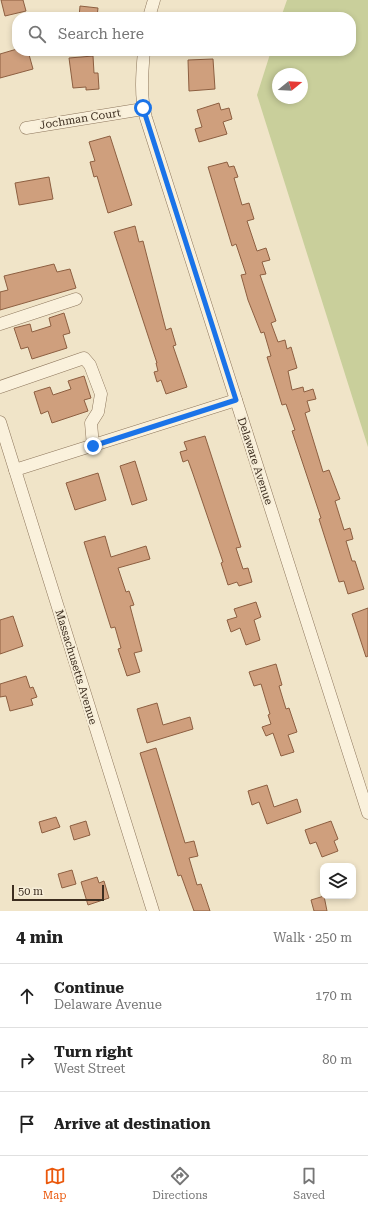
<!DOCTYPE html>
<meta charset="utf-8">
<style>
body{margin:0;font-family:"Roboto Serif",serif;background:#f2f2f2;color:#222}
.controls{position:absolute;right:12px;bottom:12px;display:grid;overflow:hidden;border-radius:8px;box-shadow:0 2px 6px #0003}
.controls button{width:36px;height:36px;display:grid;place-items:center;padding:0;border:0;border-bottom:1px solid #e0e0e0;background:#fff;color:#222;font:20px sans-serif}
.compass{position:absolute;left:272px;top:68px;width:36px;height:36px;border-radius:50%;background:#fff;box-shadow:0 2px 6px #0003;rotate:72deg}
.scale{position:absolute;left:12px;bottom:10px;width:92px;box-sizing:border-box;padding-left:4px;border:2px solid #3d2e20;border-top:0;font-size:11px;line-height:14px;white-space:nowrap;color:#3d2e20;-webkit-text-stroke:3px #f7eed8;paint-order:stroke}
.stop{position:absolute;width:12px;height:12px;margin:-9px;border:3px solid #1a73e8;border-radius:50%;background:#fff}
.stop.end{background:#1a73e8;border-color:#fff;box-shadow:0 1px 4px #0008}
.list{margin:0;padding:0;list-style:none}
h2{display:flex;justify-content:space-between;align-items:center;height:52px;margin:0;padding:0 16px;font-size:17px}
h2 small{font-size:13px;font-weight:400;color:#767676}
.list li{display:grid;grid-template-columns:26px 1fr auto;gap:12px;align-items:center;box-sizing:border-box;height:64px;padding:0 16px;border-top:1px solid #e0e0e0}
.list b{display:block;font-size:15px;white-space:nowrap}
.list p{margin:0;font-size:13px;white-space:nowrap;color:#767676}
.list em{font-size:13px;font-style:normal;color:#767676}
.icon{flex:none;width:22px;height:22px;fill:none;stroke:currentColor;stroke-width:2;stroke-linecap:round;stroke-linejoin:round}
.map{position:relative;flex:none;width:368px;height:911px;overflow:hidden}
.search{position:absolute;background:#fff;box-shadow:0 2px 6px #0003;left:12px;right:12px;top:12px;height:44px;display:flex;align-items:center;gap:10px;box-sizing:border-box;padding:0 14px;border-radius:16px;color:#767676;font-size:15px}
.sheet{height:244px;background:#fff}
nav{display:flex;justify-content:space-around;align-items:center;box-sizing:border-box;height:56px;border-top:1px solid #e0e0e0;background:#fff;font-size:11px;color:#767676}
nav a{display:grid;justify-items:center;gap:2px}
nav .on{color:#ea580c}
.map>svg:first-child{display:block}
</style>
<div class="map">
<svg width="368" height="911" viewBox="0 0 368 911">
<rect width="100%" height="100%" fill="#f0e4c8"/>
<path fill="#c9cf9b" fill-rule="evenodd" d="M 287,0 L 368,0 L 368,447 L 257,95 L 271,51 L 351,51 L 351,17 L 281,17 ZM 278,74 L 302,74 L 302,98 L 278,98 Z"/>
<g fill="#cf9f7d" stroke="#8d5f41">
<polygon points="1,0 23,0 26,11 5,16"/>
<polygon points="80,6 98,8 97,17 79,17"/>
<polygon points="17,49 17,51 28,51 33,69 0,78 0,54"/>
<polygon points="93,56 94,73 98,73 99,89 86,90 86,87 73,88 69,58"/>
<polygon points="213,59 215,89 189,91 188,60"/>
<polygon points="219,103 221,110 229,108 232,119 223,122 227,134 199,142 195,129 202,127 197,110"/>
<polygon points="110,136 132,205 108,213 97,176 94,177 90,162 95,161 89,142"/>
<polygon points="227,162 229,167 234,166 238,177 234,178 242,205 249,203 254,219 247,221 257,251 266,248 270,260 262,262 266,274 260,275 276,321 271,323 278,342 285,340 287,349 291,347 297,368 288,371 292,390 303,387 304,392 313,389 316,399 307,401 310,411 305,413 323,472 329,470 340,499 335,501 344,530 350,528 353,539 346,541 352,561 355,561 364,589 348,594 344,581 339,582 319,519 321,518 292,431 295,430 286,404 282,405 267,357 271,356 264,332 261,333 248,300 241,275 246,274 236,244 232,246 208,167"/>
<polygon points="49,177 53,199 19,205 15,183"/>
<polygon points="135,226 139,242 143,241 166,330 171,328 176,345 173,346 187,387 166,394 161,380 157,382 154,372 158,371 156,363 157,363 114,232"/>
<polygon points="54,264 57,272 70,269 76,288 0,310 0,292 8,290 4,276"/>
<polygon points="64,313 70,333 63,335 67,348 32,359 28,347 21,349 14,328 30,324 32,332 51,326 49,318"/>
<polygon points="84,376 91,398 84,400 88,411 52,423 48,411 41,414 34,392 50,387 53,395 71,389 68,381"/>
<polygon points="205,436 241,547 236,548 243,569 248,568 252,582 239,586 237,582 228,585 221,563 223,562 193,474 188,460 183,462 180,452 187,450 184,442"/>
<polygon points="135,461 147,500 132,505 120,466"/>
<polygon points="98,473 106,500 75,510 66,483"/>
<polygon points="105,536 111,557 146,546 150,559 118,568 126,592 129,591 134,605 130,606 142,651 134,653 140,672 127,676 118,649 121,648 115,627 111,628 84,542"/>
<polygon points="256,602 261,617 254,620 260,640 246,645 240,628 231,632 227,620 237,617 234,609"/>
<polygon points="368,608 368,656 366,657 352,614"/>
<polygon points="13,616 23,646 0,654 0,620"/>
<polygon points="276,664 282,685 279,686 286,709 289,708 297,732 288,735 294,752 281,756 273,733 266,736 262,727 271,724 268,715 270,714 261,684 254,686 249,672"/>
<polygon points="26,676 30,688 33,687 37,697 31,699 33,705 10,711 6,696 0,697 0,684"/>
<polygon points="157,703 163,725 190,717 193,729 147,743 137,709"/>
<polygon points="156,748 185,843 194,841 198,856 189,858 197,885 201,884 210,911 194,911 181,875 178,876 140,753"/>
<polygon points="267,785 274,807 297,799 301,812 267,824 259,802 252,805 248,791"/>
<polygon points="56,817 60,827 42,833 39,822"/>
<polygon points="86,821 90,835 74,840 70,826"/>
<polygon points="331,821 338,839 334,841 338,851 322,857 316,842 310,844 305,830"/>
<polygon points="72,870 76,884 62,888 58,874"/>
<polygon points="97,877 99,883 104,881 109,898 88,905 81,882"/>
<polygon points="324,896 327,911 314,911 311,900"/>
</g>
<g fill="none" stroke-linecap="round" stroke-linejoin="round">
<g stroke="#8d765c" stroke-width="13">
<g id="minor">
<polyline points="149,17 154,0"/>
<path d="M 144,51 C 142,73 140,97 146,118 L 368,813"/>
<polyline points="26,128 143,109"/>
<polyline points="0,324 76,299"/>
<polyline points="0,387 84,358 90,365 101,394 98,412 91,423 93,446"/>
<polyline points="0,422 153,911"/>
<polyline points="15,470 236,400"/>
</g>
</g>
<use href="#minor" stroke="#faf1dc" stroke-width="12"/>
</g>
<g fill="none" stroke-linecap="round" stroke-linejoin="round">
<polyline stroke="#1a73e8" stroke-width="5" points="93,446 236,400 143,108"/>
</g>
<g text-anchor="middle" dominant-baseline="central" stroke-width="4" stroke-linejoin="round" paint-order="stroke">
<g font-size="11" fill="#3d2e20" stroke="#f7eed8">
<text transform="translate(80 119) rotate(-9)">Jochman Court</text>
<text transform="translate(255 461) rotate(72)">Delaware Avenue</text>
<text transform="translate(76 667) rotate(73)">Massachusetts Avenue</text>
</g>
</g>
</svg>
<div class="controls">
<button><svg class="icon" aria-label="layers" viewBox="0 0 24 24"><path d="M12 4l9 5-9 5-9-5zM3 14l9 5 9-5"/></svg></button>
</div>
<svg class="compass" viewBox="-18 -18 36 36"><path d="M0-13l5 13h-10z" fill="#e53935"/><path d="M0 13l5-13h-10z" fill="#767676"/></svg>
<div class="scale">50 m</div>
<div class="stop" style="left:143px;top:108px"></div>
<div class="stop end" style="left:93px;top:446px"></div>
<div class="search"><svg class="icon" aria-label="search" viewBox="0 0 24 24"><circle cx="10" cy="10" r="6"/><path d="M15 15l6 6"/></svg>Search here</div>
</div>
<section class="sheet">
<h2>4 min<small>Walk · 250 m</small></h2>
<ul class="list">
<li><svg class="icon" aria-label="ahead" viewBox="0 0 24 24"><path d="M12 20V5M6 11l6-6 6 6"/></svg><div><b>Continue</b><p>Delaware Avenue</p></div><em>170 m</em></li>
<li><svg class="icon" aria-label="right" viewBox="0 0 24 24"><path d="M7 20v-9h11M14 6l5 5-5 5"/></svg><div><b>Turn right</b><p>West Street</p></div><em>80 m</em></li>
<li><svg class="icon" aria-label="arrive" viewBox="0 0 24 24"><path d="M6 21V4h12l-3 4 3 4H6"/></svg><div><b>Arrive at destination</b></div></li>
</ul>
</section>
<nav>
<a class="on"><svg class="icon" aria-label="map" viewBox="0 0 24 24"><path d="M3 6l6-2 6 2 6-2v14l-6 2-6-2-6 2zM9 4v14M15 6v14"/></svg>Map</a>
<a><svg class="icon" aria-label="directions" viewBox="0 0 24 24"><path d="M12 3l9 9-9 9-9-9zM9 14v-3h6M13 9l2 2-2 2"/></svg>Directions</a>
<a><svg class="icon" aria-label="saved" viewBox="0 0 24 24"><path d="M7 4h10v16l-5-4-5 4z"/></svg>Saved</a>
</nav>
